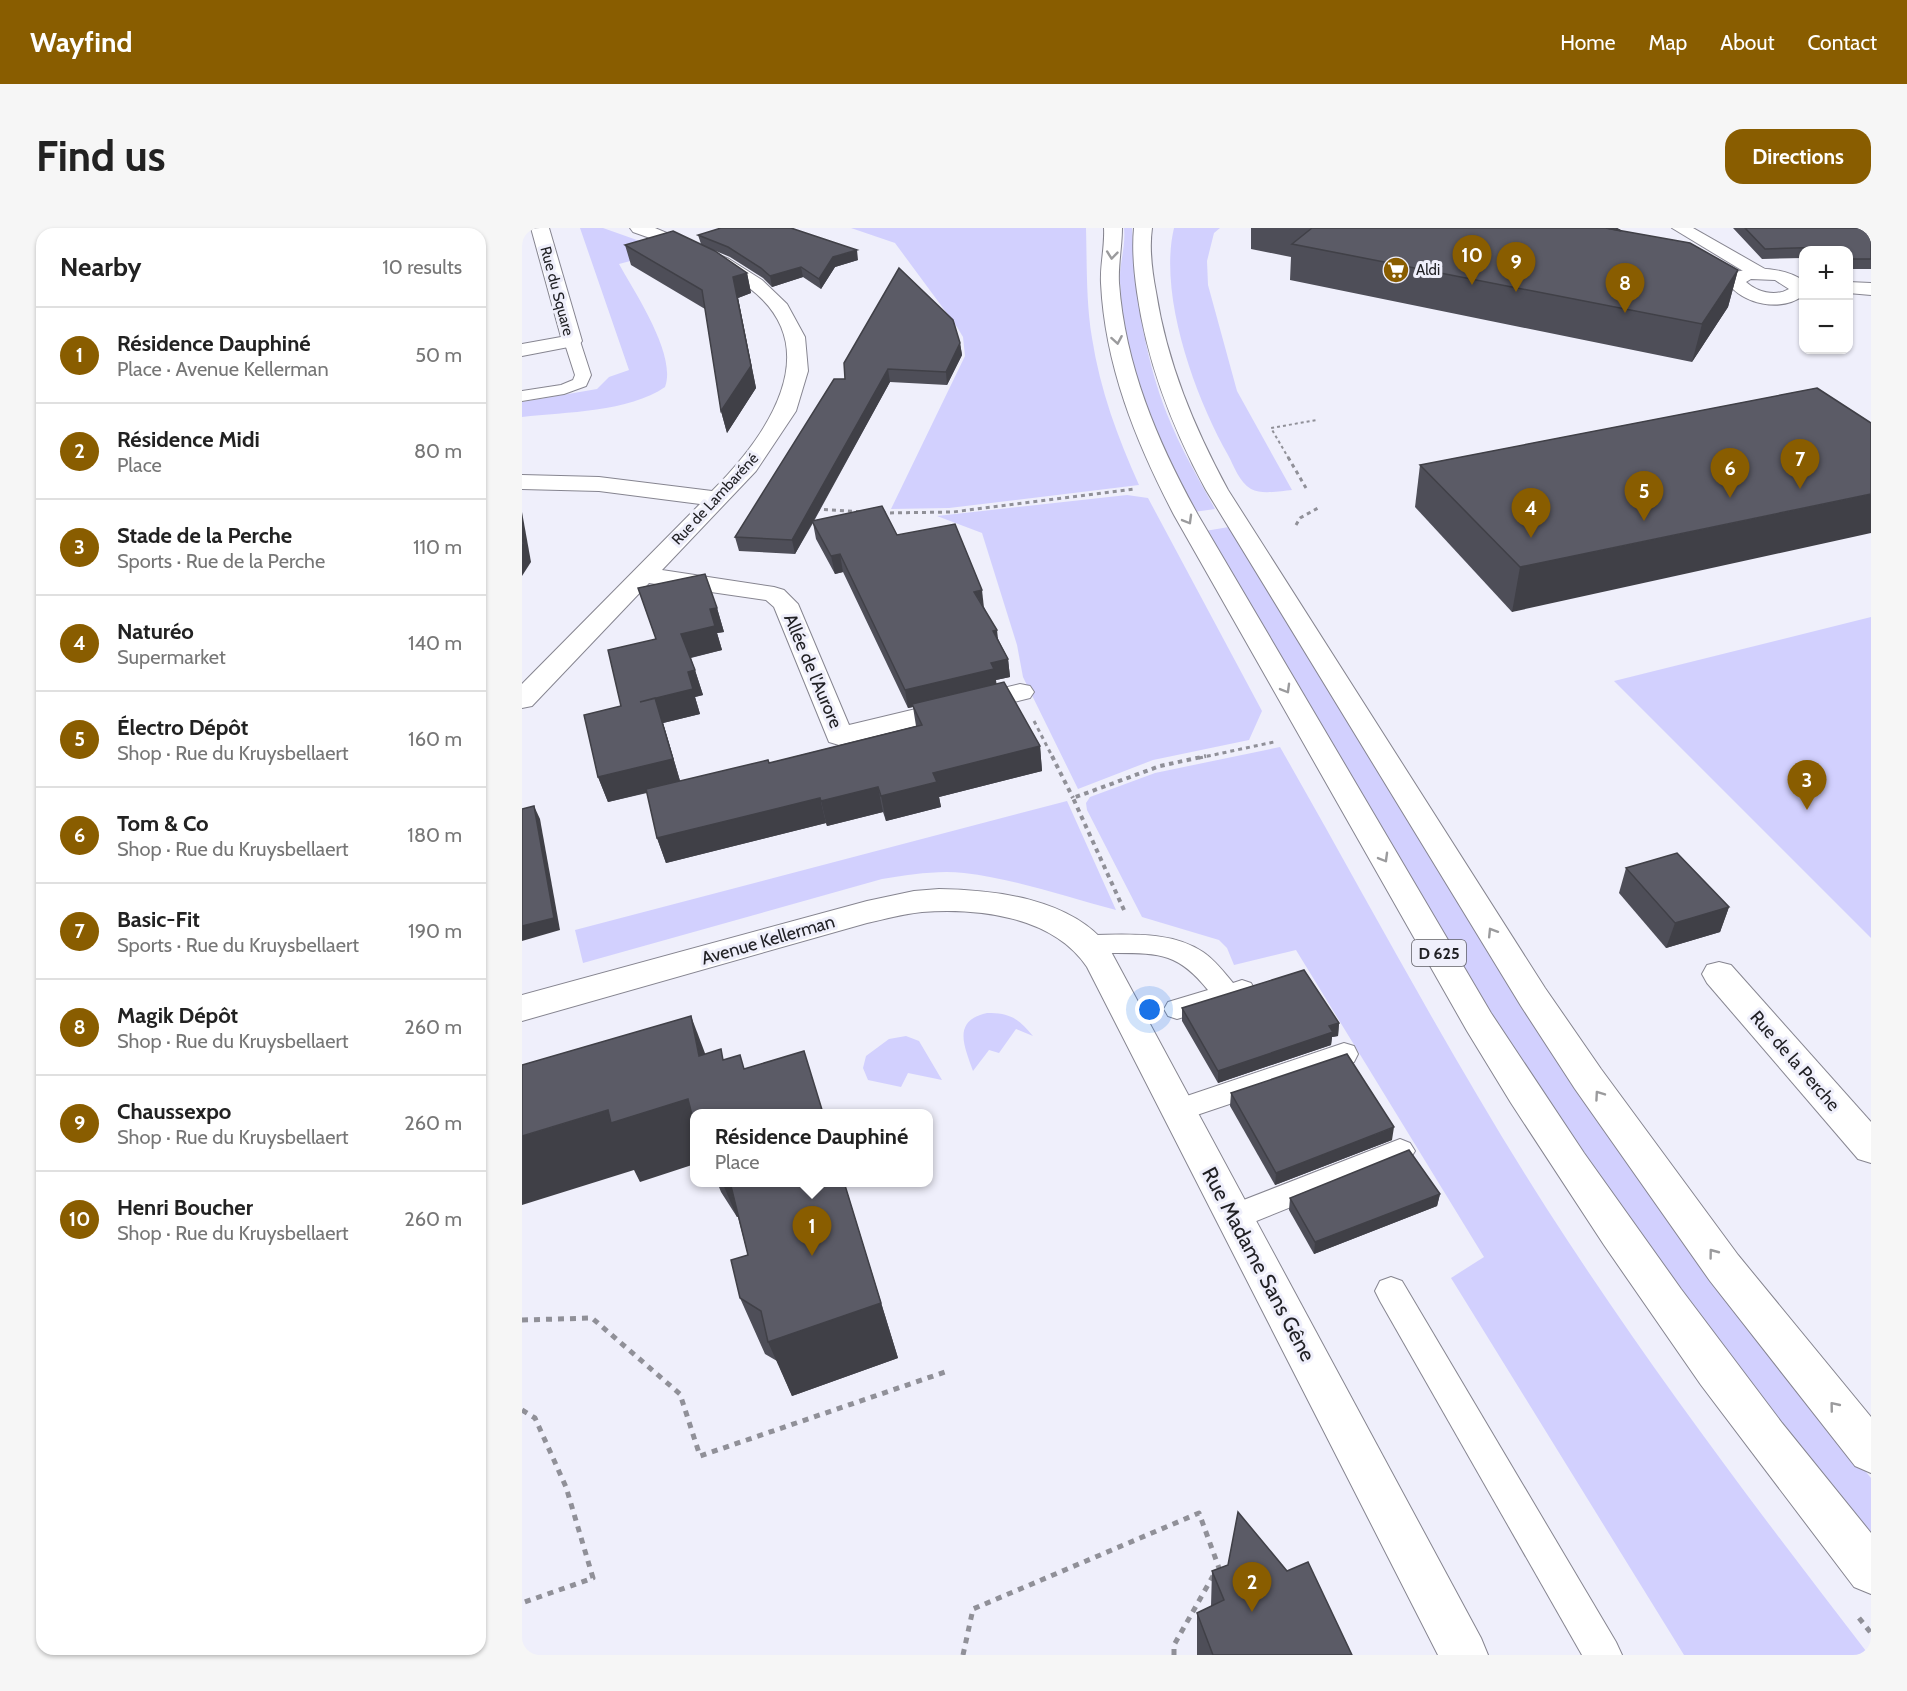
<!DOCTYPE html>
<meta charset="utf-8">
<style>
body{margin:0;font-family:Cabin,sans-serif;background:#f6f6f6;color:#222}
.controls{position:absolute;right:18px;top:18px;display:grid;overflow:hidden;border-radius:12px;box-shadow:0 2px 4px #0004}
.controls button{width:54px;height:54px;display:grid;place-items:center;padding:0;border:0;border-bottom:2px solid #e0e0e0;background:#fff;color:#222;font:30px sans-serif}
.you{position:absolute;left:628px;top:782px;width:21px;height:21px;margin:-15px;border:4px solid #fff;border-radius:50%;background:#1a73e8;box-shadow:0 0 0 9px #1a73e833}
.badge{display:grid;place-items:center;width:39px;height:39px;border-radius:50%;background:#895d00;color:#fff;font-size:20px;font-weight:700}
.pin{position:absolute;translate:-50% -50px;filter:drop-shadow(0 2px 3px #0008)}
.pin::after{content:'';position:absolute;top:32px;width:21px;height:18px;background:inherit;clip-path:polygon(0 0,100% 0,50% 100%)}
.popup{position:absolute;left:168px;top:881px;width:243px;height:78px;box-sizing:border-box;display:grid;place-content:center;border-radius:12px;background:#fff;filter:drop-shadow(0 2px 4px #0005);font-size:20px;white-space:nowrap;color:#767676}
.popup b{font-size:22px;color:#222}
.popup::after{content:'';position:absolute;left:50%;top:100%;margin-left:-12px;border:12px solid transparent;border-top-color:#fff}
.list{margin:0;padding:0;list-style:none}
h2{display:flex;justify-content:space-between;align-items:center;height:78px;margin:0;padding:0 24px;font-size:26px}
h2 small{font-size:20px;font-weight:400;color:#767676}
.list li{display:grid;grid-template-columns:39px 1fr auto;gap:18px;align-items:center;box-sizing:border-box;height:96px;padding:0 24px;border-top:2px solid #e0e0e0}
.list b{display:block;font-size:22px;white-space:nowrap}
.list p{margin:0;font-size:20px;white-space:nowrap;color:#767676}
.list em{font-size:20px;font-style:normal;color:#767676}
.map{position:relative;flex:none;width:1349px;height:1427px;overflow:hidden;border-radius:18px}
header{display:flex;align-items:center;gap:36px;box-sizing:border-box;height:84px;padding:0 30px;background:#895d00;color:#fff}
header strong{font-size:28px}
nav{display:flex;gap:33px;margin-inline-start:auto;font-size:21px}
.intro{display:flex;align-items:center;justify-content:space-between;box-sizing:border-box;height:144px;padding:0 36px}
h1{margin:0;font-size:42px}
.button{padding:15px 27px;border-radius:18px;background:#895d00;color:#fff;font-size:21px;font-weight:700}
main{display:flex;gap:36px;padding:0 36px}
aside{flex:1;background:#fff;border-radius:18px;box-shadow:0 2px 4px #0004}
.map>svg:first-child{display:block}
</style>
<header>
<strong>Wayfind</strong>
<nav><a>Home</a><a>Map</a><a>About</a><a>Contact</a></nav>
</header>
<div class="intro"><h1>Find us</h1><a class="button">Directions</a></div>
<main>
<aside>
<h2>Nearby<small>10 results</small></h2>
<ul class="list">
<li><span class="badge">1</span><div><b>Résidence Dauphiné</b><p>Place · Avenue Kellerman</p></div><em>50 m</em></li>
<li><span class="badge">2</span><div><b>Résidence Midi</b><p>Place</p></div><em>80 m</em></li>
<li><span class="badge">3</span><div><b>Stade de la Perche</b><p>Sports · Rue de la Perche</p></div><em>110 m</em></li>
<li><span class="badge">4</span><div><b>Naturéo</b><p>Supermarket</p></div><em>140 m</em></li>
<li><span class="badge">5</span><div><b>Électro Dépôt</b><p>Shop · Rue du Kruysbellaert</p></div><em>160 m</em></li>
<li><span class="badge">6</span><div><b>Tom &amp; Co</b><p>Shop · Rue du Kruysbellaert</p></div><em>180 m</em></li>
<li><span class="badge">7</span><div><b>Basic-Fit</b><p>Sports · Rue du Kruysbellaert</p></div><em>190 m</em></li>
<li><span class="badge">8</span><div><b>Magik Dépôt</b><p>Shop · Rue du Kruysbellaert</p></div><em>260 m</em></li>
<li><span class="badge">9</span><div><b>Chaussexpo</b><p>Shop · Rue du Kruysbellaert</p></div><em>260 m</em></li>
<li><span class="badge">10</span><div><b>Henri Boucher</b><p>Shop · Rue du Kruysbellaert</p></div><em>260 m</em></li>
</ul>
</aside>
<div class="map">
<svg width="1349" height="1427" viewBox="0 0 1349 1427">
<rect width="100%" height="100%" fill="#efeffb"/>
<g fill="#d2d0fe">
<path d="M 58,0 L 81,0 L 146,23 L 97,36 C 113,65 155,127 143,159 C 107,184 44,184 0,189 L 0,174 L 75,161 L 87,149 L 107,142 Z"/>
<path d="M 329,0 L 564,0 C 565,36 564,74 570,110 C 578,162 596,210 617,257 L 427,280 L 369,281 L 443,128 L 441,109 L 435,99 L 373,15 Z"/>
<path d="M 602,0 L 610,0 C 613,63 622,128 645,186 C 658,219 676,250 693,281 L 672,284 C 634,213 602,136 598,54 C 597,36 604,19 602,0 Z"/>
<path d="M 652,0 L 698,0 L 692,5 L 685,33 L 686,57 L 715,163 L 770,262 C 758,263 740,267 729,261 C 717,254 712,238 706,227 C 673,169 636,67 652,0 Z"/>
<polygon points="605,267 626,270 740,483 727,512 631,532 556,561 501,449 495,417 460,305 415,288"/>
<polygon points="707,299 1012,797 1279,1165 1349,1250 1349,1317 1282,1233 1024,878 683,303"/>
<polygon points="1349,389 1349,710 1092,453"/>
<path d="M 758,519 C 846,673 929,831 1025,981 C 1124,1135 1235,1282 1347,1427 L 1162,1427 L 929,1050 L 962,1029 L 774,722 L 712,737 L 705,720 L 697,712 L 620,689 L 565,582 L 564,575 L 568,569 L 633,545 Z"/>
<path d="M 545,573 L 594,682 C 544,669 494,651 442,645 C 415,642 387,647 360,651 L 61,735 L 53,702 Z"/>
<path d="M 465,785 C 488,785 496,790 511,808 L 494,801 L 477,825 L 467,822 L 451,843 C 442,817 430,793 465,785 Z"/>
<polygon points="384,808 397,813 420,852 386,845 379,859 346,852 341,840 344,828 367,811"/>
</g>
<g fill="none" stroke-linecap="round" stroke-linejoin="round">
<g stroke="#868590" stroke-width="2">
<g id="service">
<polygon points="50,108 58,113 69,147 64,158 42,166 0,173 0,163 39,157 51,152 53,147 42,113"/>
<path d="M 566,707 C 604,707 648,702 681,724 C 693,732 702,744 711,755 L 720,752 L 729,755 L 733,762 L 729,769 L 720,772 L 655,791 L 646,788 L 642,781 L 646,774 L 686,762 C 657,726 639,725 595,725 C 582,725 569,726 557,723 L 553,716 L 557,709 Z"/>
<polygon points="822,815 832,818 836,826 832,834 657,893 647,890 643,882 647,874"/>
<polygon points="878,911 888,915 893,923 888,931 712,1002 701,998 697,989 701,980"/>
<polygon points="869,1049 880,1053 1094,1414 1100,1427 1060,1427 858,1073 853,1063 858,1053"/>
</g>
</g>
<g stroke="#868590" stroke-width="2">
<g id="minor">
<polygon points="9,0 27,0 60,113 57,117 0,128 0,116 39,109"/>
<path d="M 108,0 L 133,0 L 207,31 L 240,52 L 265,76 L 283,109 L 286,143 L 274,183 L 234,243 L 140,342 L 252,359 L 262,362 L 276,376 L 327,497 L 498,456 L 508,458 L 512,464 L 508,470 L 317,517 L 307,514 L 252,379 L 244,372 L 127,355 L 10,478 L 0,480 L 0,456 L 178,276 L 77,263 L 0,261 L 0,247 L 77,249 L 190,263 C 244,209 308,120 226,59 C 192,33 151,18 111,4 Z"/>
<polygon points="1150,0 1171,0 1243,41 1246,45 1243,49 1231,49"/>
<path d="M 417,661 C 473,662 548,670 586,718 L 959,1410 L 966,1427 L 916,1427 L 565,739 C 531,688 456,680 400,684 C 381,686 363,691 345,695 L 0,793 L 0,767 L 345,673 L 392,663 Z"/>
<polygon points="1197,734 1209,737 1349,894 1349,935 1336,931 1185,755 1180,746 1185,737"/>
</g>
</g>
<g stroke="#868590" stroke-width="2">
<g id="tertiary">
<path d="M 1229,41 C 1247,40 1266,42 1282,53 L 1282,67 C 1259,85 1220,76 1205,54 L 1213,44 ZM 1229,51 L 1253,52 L 1267,61 C 1253,69 1235,64 1224,54 Z"/>
<polygon points="1326,54 1349,55 1349,67 1326,65"/>
</g>
</g>
<g stroke="#868590" stroke-width="2">
<g id="primary">
<path d="M 582,0 L 600,0 C 600,18 596,37 597,55 C 603,138 636,215 676,287 L 969,785 L 1062,925 L 1159,1061 L 1260,1195 L 1349,1305 L 1349,1366 L 1332,1359 L 1179,1157 L 1082,1017 L 989,875 L 945,803 L 652,287 C 614,214 583,138 579,55 C 578,37 583,19 582,0 Z"/>
<path d="M 612,0 L 630,0 C 627,21 630,43 634,64 C 645,135 672,199 706,262 L 1023,760 L 1079,841 L 1216,1027 L 1349,1189 L 1349,1245 L 1333,1238 L 1188,1053 L 1053,861 L 999,778 L 684,262 C 650,199 625,135 615,64 C 612,43 610,21 612,0 Z"/>
</g>
</g>
<polyline stroke="#909098" stroke-width="2" stroke-dasharray="3 3" stroke-linecap="butt" points="767,231 749,200 795,192"/>
<g stroke="#909098" stroke-width="3" stroke-dasharray="4 4" stroke-linecap="butt">
<polyline points="766,229 784,260"/>
<polyline points="294,281 340,284"/>
<polyline points="360,285 431,284 612,261"/>
<polyline points="774,297 778,290 796,280"/>
<polyline points="512,493 531,530"/>
<polyline points="677,530 752,514"/>
</g>
<g stroke="#909098" stroke-width="4" stroke-dasharray="4.5 4.5" stroke-linecap="butt">
<polyline points="530,528 551,570"/>
<polyline points="602,682 551,570 638,538 684,528"/>
</g>
<g stroke="#909098" stroke-width="5" stroke-dasharray="6 6" stroke-linecap="butt">
<polyline points="0,1092 70,1090 158,1166 178,1228 423,1144"/>
<polyline points="0,1182 13,1190 44,1259 71,1350 0,1375"/>
<polyline points="1337,1390 1349,1405"/>
<polyline points="441,1427 451,1381 677,1285 697,1340"/>
<polyline points="652,1427 652,1417 691,1348"/>
</g>
<use href="#service" fill="#fff" fill-rule="evenodd"/>
<use href="#minor" fill="#fff" fill-rule="evenodd"/>
<use href="#tertiary" fill="#fff" fill-rule="evenodd"/>
<use href="#primary" fill="#fff" fill-rule="evenodd"/>
</g>
<g fill="#4e4e58">
<polygon points="729,0 1094,0 1099,3 1216,42 1206,79 1170,134 768,52 769,29 729,21"/>
<polygon points="1211,0 1349,0 1349,41 1326,41 1326,22 1281,22 1281,30 1240,31"/>
<polygon points="176,7 336,32 313,39 299,61 281,49 250,59 241,50 208,29 189,21 225,45 229,65 216,70 234,160 205,205 199,183 183,81 109,37 103,17 179,16"/>
<polygon points="438,115 440,127 425,157 368,154 292,293 375,307 462,379 477,413 486,431 488,449 474,452 474,456 518,518 520,543 417,569 419,579 364,593 361,584 305,598 304,595 144,635 135,610 125,565 86,574 76,549 99,478 134,411 116,360 195,380 202,404 195,405 200,422 169,430 181,467 173,469 178,486 141,495 158,553 247,535 394,498 391,479 386,480 321,344 313,346 294,311 291,295 273,326 217,323 213,309 323,151"/>
<polygon points="1295,160 990,384 893,279 898,237"/>
<polygon points="1104,640 1207,679 1198,704 1144,720 1097,665"/>
<polygon points="660,780 817,795 816,808 810,809 809,817 696,855 660,793"/>
<polygon points="709,865 870,912 753,957 708,878"/>
<polygon points="195,954 322,954 376,1130 270,1168 255,1133 243,1126 218,1070 226,1027 216,989 215,989 199,964"/>
<polygon points="918,966 915,978 792,1026 767,982 768,970"/>
<polygon points="690,1343 830,1427 675,1427 675,1385 689,1378"/>
</g>
<g fill="#404047">
<polygon points="335,22 336,32 313,39 299,61 297,51 311,29"/>
<polygon points="279,39 281,49 250,59 248,48"/>
<polygon points="1216,42 1206,79 1170,134 1180,96"/>
<polygon points="225,45 229,65 216,70 234,160 205,205 199,183 211,49"/>
<polygon points="438,115 440,127 425,157 424,144"/>
<polygon points="366,141 368,154 273,326 270,312"/>
<polygon points="1349,266 1349,305 990,384 998,339"/>
<polygon points="0,284 9,334 0,348"/>
<polygon points="318,326 321,344 313,346 309,328"/>
<polygon points="460,362 462,380 452,364"/>
<polygon points="195,380 202,404 195,405 200,422 167,430 159,406 188,381"/>
<polygon points="475,402 477,420 471,403"/>
<polygon points="486,431 488,449 474,452 475,459 390,476 391,479 386,480 383,462 469,435"/>
<polygon points="173,442 181,467 173,469 178,486 141,495 159,556 86,574 76,549 118,474 166,444"/>
<polygon points="518,518 520,543 417,569 419,579 364,593 359,568 411,545"/>
<polygon points="356,559 361,584 305,598 299,573"/>
<polygon points="298,570 304,595 144,635 135,610"/>
<polygon points="12,578 18,591 38,702 0,713 0,698"/>
<polygon points="1207,679 1198,704 1144,720 1153,695"/>
<polygon points="169,788 192,849 177,828"/>
<polygon points="817,795 816,808 810,809 809,817 696,855 696,843"/>
<polygon points="166,871 173,888 173,936 118,954 112,942 0,977 0,908 86,882"/>
<polygon points="872,899 870,912 753,957 754,945"/>
<polygon points="200,954 212,954 225,985 215,989"/>
<polygon points="322,954 376,1130 270,1168 246,1114"/>
<polygon points="918,966 915,978 792,1026 793,1014"/>
</g>
<g fill="#5b5b66" stroke="#404047" stroke-width="1.5">
<polygon points="199,0 269,0 335,22 311,29 297,51 279,39 248,48 239,40 206,19 176,7"/>
<polygon points="790,0 1084,0 1168,15 1216,42 1180,96 770,16"/>
<polygon points="1084,0 1094,0 1099,3"/>
<polygon points="1223,0 1349,0 1349,31 1326,31 1326,22 1311,22 1307,19 1243,21"/>
<polygon points="151,3 193,23 225,45 211,49 229,138 199,183 180,62 103,17"/>
<polygon points="377,40 431,92 438,115 424,144 366,141 270,312 213,309 312,151 323,151 322,135"/>
<polygon points="1295,160 1349,195 1349,266 998,339 898,237"/>
<polygon points="360,278 375,307 433,296 460,362 452,364 475,402 471,403 486,431 469,435 472,441 383,462 318,326 309,328 290,293"/>
<polygon points="0,304 2,316 0,319"/>
<polygon points="183,346 195,380 188,381 193,398 159,406 173,442 166,444 171,461 118,474 133,470 151,531 76,549 62,487 99,478 86,422 134,411 116,360"/>
<polygon points="482,454 518,518 411,545 415,554 359,568 356,559 299,573 298,570 135,610 124,561 246,532 247,535 400,497 390,476"/>
<polygon points="12,578 32,690 0,698 0,581"/>
<polygon points="1155,625 1207,679 1153,695 1104,640"/>
<polygon points="782,742 817,795 807,798 811,804 696,843 660,780"/>
<polygon points="169,788 177,828 199,821 201,832 218,827 222,841 282,823 301,885 173,885 173,899 166,871 89,895 86,882 0,908 0,837"/>
<polygon points="825,826 872,899 754,945 709,865"/>
<polygon points="887,922 918,966 793,1014 768,970"/>
<polygon points="208,954 322,954 359,1075 246,1114 239,1083 218,1070 209,1032 226,1027"/>
<polygon points="716,1284 765,1343 786,1334 830,1427 691,1427 675,1385 702,1372 690,1343 706,1337"/>
</g>
<defs><path id="oneway-chevron" d="M-2-3.5L2.5 0L-2 3.5" fill="none" stroke-width="1.6" stroke-linecap="round" stroke-linejoin="round" transform="scale(1.5)"/></defs>
<g stroke="#9b9b9d">
<use href="#oneway-chevron" transform="translate(590 27) rotate(96)"/>
<use href="#oneway-chevron" transform="translate(595 112) rotate(80)"/>
<use href="#oneway-chevron" transform="translate(666 292) rotate(60)"/>
<use href="#oneway-chevron" transform="translate(764 461) rotate(60)"/>
<use href="#oneway-chevron" transform="translate(862 630) rotate(60)"/>
<use href="#oneway-chevron" transform="translate(970 704) rotate(-122)"/>
<use href="#oneway-chevron" transform="translate(1077 867) rotate(-125)"/>
<use href="#oneway-chevron" transform="translate(1191 1025) rotate(-127)"/>
<use href="#oneway-chevron" transform="translate(1312 1178) rotate(-129)"/>
</g>
<defs>
<g id="supermarket-disc" transform="scale(1.35)"><circle r="9.5" fill="#895d00" stroke="#efeffb"/><path d="M-6-5.5h2.5l.6 2H6L4.5 2H-2.5L-4.4-4H-6ZM-1.5 3.2a1.3 1.3 0 1 0 .1 0ZM3 3.2a1.3 1.3 0 1 0 .1 0Z" fill="#fff"/></g>
</defs>
<g fill-rule="evenodd">
<use href="#supermarket-disc" x="874" y="42"/>
</g>
<g text-anchor="middle" dominant-baseline="central" stroke-width="6" stroke-linejoin="round" paint-order="stroke">
<g font-size="15" fill="#212125" stroke="#efeffb" text-anchor="start">
<text x="894" y="42">Aldi</text>
</g>
<g font-size="15" fill="#212125" stroke="#efeffb">
<text transform="translate(35 63) rotate(75)">Rue du Square</text>
<text transform="translate(193 271) rotate(-47)">Rue de Lambaréné</text>
</g>
<rect fill="#efeffb" stroke="#5f5f65" stroke-width="1.5" x="890" y="712" width="54" height="26" rx="4.5"/>
<g font-size="16" font-weight="bold" fill="#212125">
<text x="917" y="725">D 625</text>
</g>
<g font-size="18" fill="#212125" stroke="#efeffb">
<text transform="translate(291 443) rotate(67)">Allée de l'Aurore</text>
<text transform="translate(246 712) rotate(-16)">Avenue Kellerman</text>
<text transform="translate(1273 833) rotate(49)">Rue de la Perche</text>
</g>
<g font-size="21" fill="#212125" stroke="#efeffb">
<text transform="translate(737 1036) rotate(62)">Rue Madame Sans Gêne</text>
</g>
</g>
</svg>
<div class="controls">
<button>+</button>
<button>−</button>
</div>
<div class="you"></div>
<div class="pin badge" style="left:290px;top:1028px">1</div>
<div class="popup"><b>Résidence Dauphiné</b>Place</div>
<div class="pin badge" style="left:730px;top:1384px">2</div>
<div class="pin badge" style="left:1285px;top:582px">3</div>
<div class="pin badge" style="left:1009px;top:310px">4</div>
<div class="pin badge" style="left:1122px;top:293px">5</div>
<div class="pin badge" style="left:1208px;top:270px">6</div>
<div class="pin badge" style="left:1278px;top:261px">7</div>
<div class="pin badge" style="left:1103px;top:85px">8</div>
<div class="pin badge" style="left:994px;top:64px">9</div>
<div class="pin badge" style="left:950px;top:57px">10</div>
</div>
</main>
